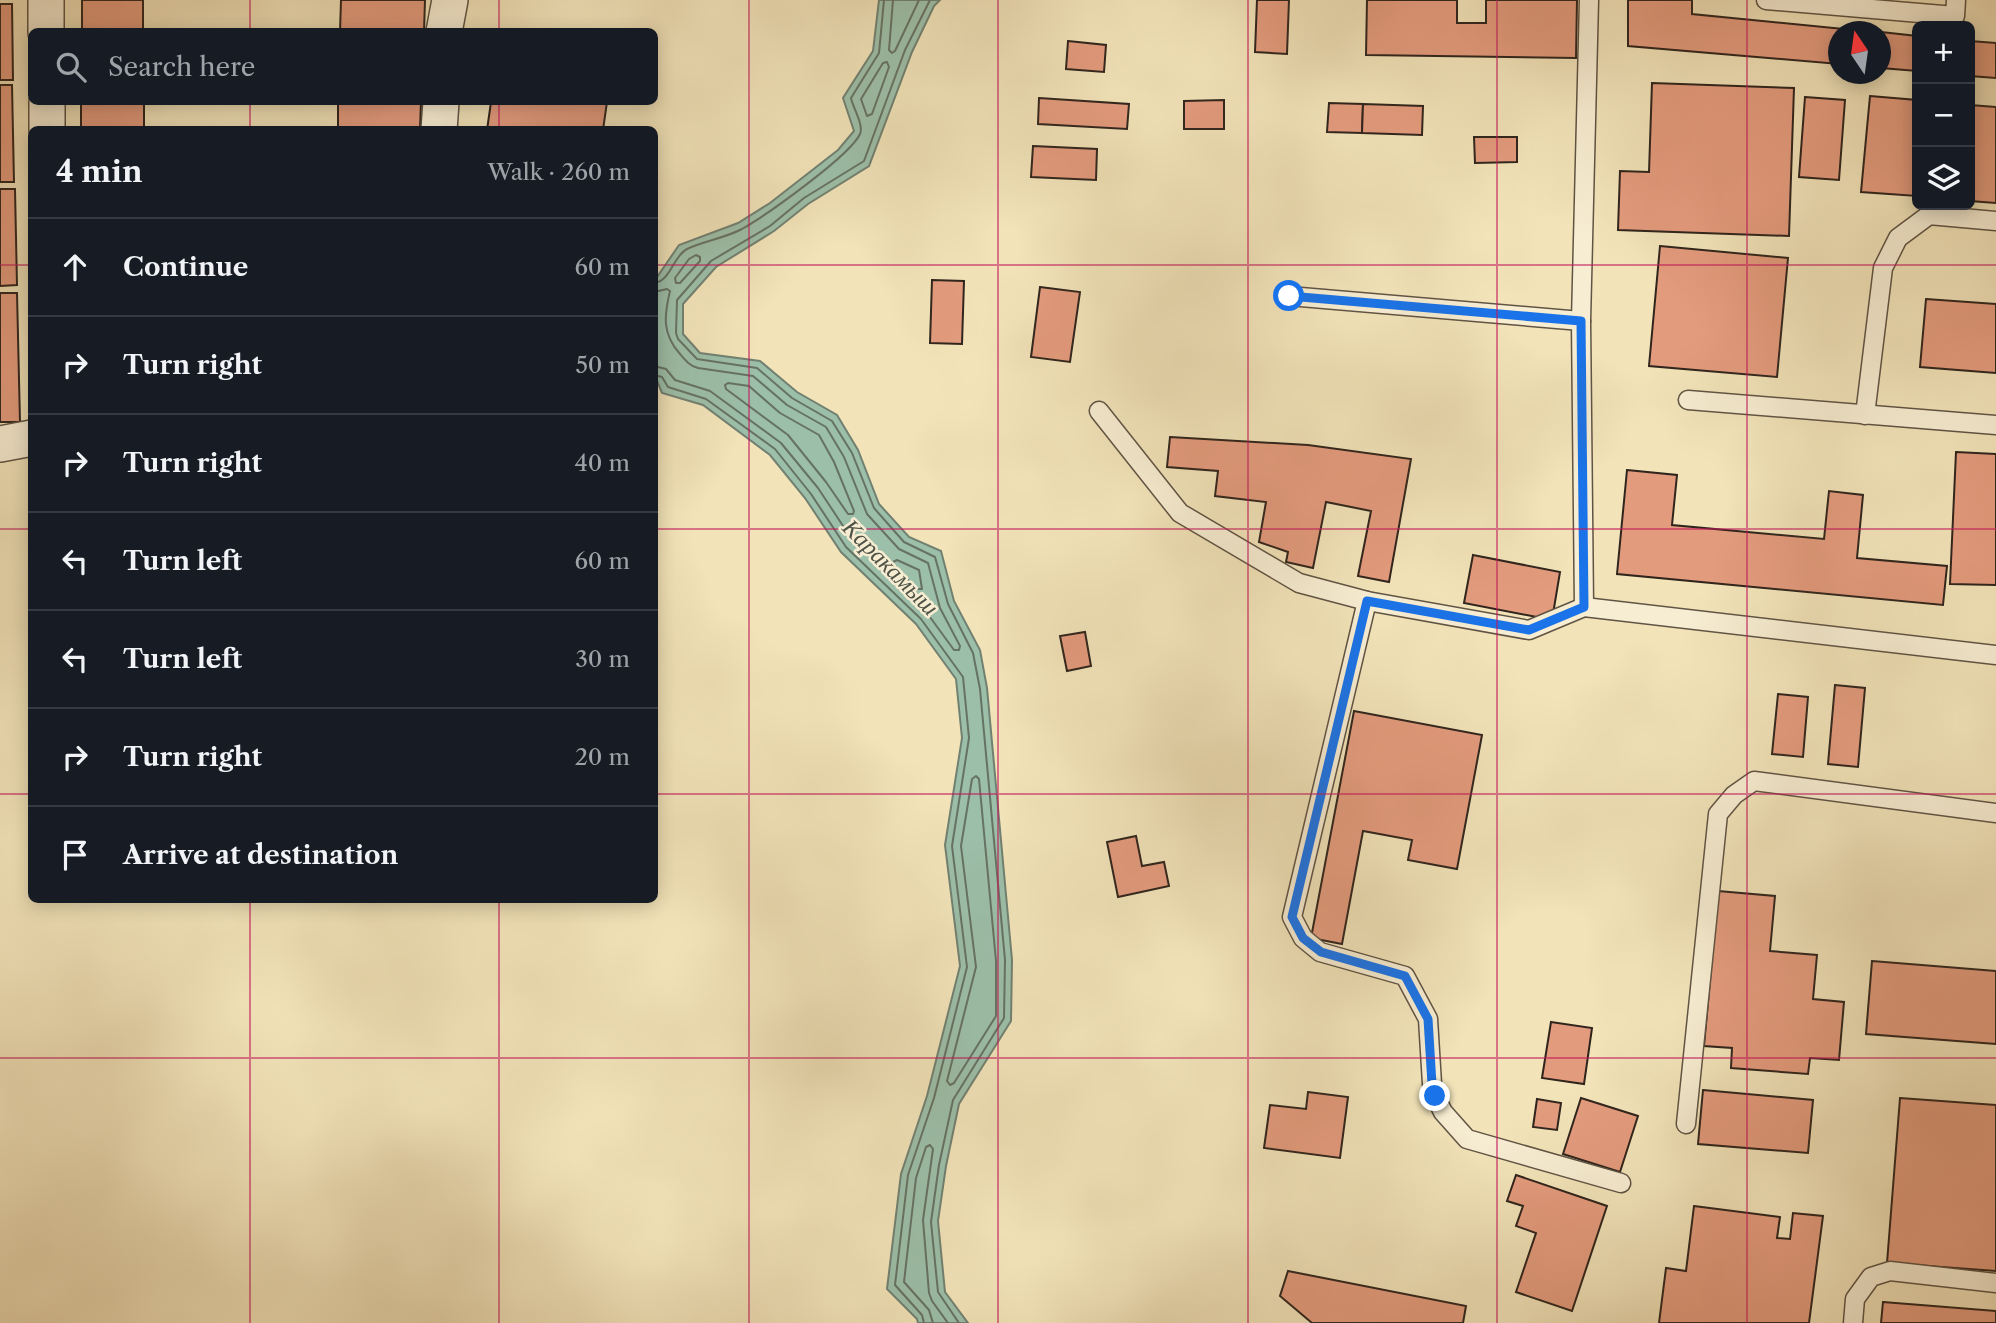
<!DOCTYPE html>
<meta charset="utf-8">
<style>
body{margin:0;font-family:"Libre Caslon Text",serif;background:#242831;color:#f1f3f6}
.controls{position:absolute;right:21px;top:21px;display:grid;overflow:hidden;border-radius:10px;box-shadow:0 4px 18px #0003}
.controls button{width:63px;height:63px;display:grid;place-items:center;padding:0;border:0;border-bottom:2px solid #363941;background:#171b24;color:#f1f3f6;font:35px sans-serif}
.compass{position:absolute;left:1828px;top:21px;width:63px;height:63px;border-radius:50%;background:#171b24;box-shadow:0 4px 18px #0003;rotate:347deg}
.stop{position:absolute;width:21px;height:21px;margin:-16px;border:5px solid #1a73e8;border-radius:50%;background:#fff}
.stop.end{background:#1a73e8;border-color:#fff;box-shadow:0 2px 7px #0008}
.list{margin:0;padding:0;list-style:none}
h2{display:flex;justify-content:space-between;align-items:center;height:91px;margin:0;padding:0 28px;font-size:30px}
h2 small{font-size:23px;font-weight:400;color:#9ea1a6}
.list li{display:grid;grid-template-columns:46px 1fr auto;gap:21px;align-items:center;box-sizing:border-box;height:98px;padding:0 28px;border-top:2px solid #363941}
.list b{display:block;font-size:26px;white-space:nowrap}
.list em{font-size:23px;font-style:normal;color:#9ea1a6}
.icon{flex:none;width:38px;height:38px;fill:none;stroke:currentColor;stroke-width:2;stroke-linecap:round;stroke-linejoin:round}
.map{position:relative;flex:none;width:1996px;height:1323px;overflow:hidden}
.search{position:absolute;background:#171b24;box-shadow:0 4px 18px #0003;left:28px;top:28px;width:630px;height:77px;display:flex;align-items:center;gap:18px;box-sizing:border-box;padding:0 24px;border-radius:10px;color:#9ea1a6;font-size:26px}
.panel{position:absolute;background:#171b24;box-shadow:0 4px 18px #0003;left:28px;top:126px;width:630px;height:777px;border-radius:10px}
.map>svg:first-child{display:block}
</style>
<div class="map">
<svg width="1996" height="1323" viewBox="0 0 1996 1323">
<rect width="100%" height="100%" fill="#f2e3b9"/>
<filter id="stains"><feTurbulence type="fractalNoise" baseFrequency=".00286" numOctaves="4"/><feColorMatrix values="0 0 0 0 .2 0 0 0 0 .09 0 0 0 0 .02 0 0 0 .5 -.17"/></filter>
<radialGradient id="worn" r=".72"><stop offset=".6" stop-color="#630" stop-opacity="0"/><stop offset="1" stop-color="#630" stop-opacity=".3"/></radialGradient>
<polygon fill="#9cbfa9" stroke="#718171" stroke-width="2" points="879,0 940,0 934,6 912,52 869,166 808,204 774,231 716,267 683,304 683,334 700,353 760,361 797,392 837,415 858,450 879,504 909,537 941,551 954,601 980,650 987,688 1012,960 1011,1021 959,1104 946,1166 938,1221 945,1292 968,1323 918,1323 917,1319 887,1289 901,1174 927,1096 960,966 945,845 962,738 956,679 916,624 841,552 805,498 770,455 703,405 662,393 655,376 655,280 679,245 738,223 770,203 838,150 854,131 843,98 873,51"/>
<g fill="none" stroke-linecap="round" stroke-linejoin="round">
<g stroke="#667263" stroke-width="2">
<polyline points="893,0 889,50 892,53 895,51 919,0"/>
<polyline points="930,0 905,50 864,161 804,198 770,226 711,261 677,300 676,333 678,339 697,359 757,368 792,398 832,421 852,453 874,508 904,542 935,557 948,604 973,653 980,689 1005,960 1004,1018 953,1100 939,1165 931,1222 938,1292 959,1323"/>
<polygon points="887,62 889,67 872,114 867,116 861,99 883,63"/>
<polygon points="696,255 700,257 700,261 680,283 676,283 675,278 689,259"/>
<path d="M 654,283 C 671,281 673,256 687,249 C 704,241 725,238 742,229 C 765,216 850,156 860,134 C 864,125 853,108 851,98 L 879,53 L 884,0"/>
<path d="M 654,292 L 667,289 L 670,291 C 664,316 662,334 680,354 C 686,361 690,366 698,368 L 753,376 L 787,405 L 826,427 L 844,457 L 867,514 L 899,549 L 928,563 L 940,608 L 960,646 L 959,650 L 954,650 L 927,613 L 853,541 L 818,488 L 781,443 L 710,391 L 675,380 L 666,369 L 654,366"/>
<polyline points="654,375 662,377 668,387 706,399 775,449 811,494 846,547 921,619 963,677 969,738 952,846 967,967 934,1098 908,1175 895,1285 922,1315 924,1323"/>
<polygon points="728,383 749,386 780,413 819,435 834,462 854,511 853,514 848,514 826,482 788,435 726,389 725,385"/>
<polygon points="897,560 919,570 922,589 917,589 894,566 893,562"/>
<polygon points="976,776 979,779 996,961 996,1016 954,1083 950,1085 947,1081 976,967 961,846 972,779"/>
<polyline points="933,1323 929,1310 904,1282 916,1178 926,1147 930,1145 933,1149 923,1220 929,1293 932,1301 948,1323"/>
</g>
</g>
<g fill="#e39b7d" stroke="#30251d" stroke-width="2">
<rect x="82" y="0" width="61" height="32"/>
<polygon points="341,0 425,0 424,32 340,32"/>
<polygon points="1257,0 1289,0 1287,54 1255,52"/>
<polygon points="1367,0 1457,0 1457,23 1486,23 1486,0 1577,0 1576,58 1366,55"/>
<polygon points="1628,0 1692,0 1692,14 1874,32 1839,32 1839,64 1628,46"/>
<polygon points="0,4 12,4 13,80 0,80"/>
<polygon points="1881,32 1917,36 1917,71 1881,68"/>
<polygon points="1068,41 1106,45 1104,72 1066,69"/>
<polygon points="1970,41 1996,43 1996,78 1970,76"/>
<polygon points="1652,83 1794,88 1789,236 1618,230 1620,171 1649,172"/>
<polygon points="0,85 12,85 14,182 0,182"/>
<polygon points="1870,96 1917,100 1917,196 1861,192"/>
<polygon points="1805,97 1845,100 1839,180 1799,177"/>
<polygon points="1039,98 1129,104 1127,129 1038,124"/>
<polygon points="1224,100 1224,129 1184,129 1184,101"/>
<rect x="81" y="102" width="63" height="28"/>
<polygon points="338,102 421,102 420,130 338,128"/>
<polygon points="491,102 607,102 603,130 487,130"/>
<polygon points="1329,103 1363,104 1362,133 1327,132"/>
<polygon points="1363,104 1423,106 1422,135 1362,133"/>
<polygon points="1970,105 1996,107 1996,203 1970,201"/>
<polygon points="1474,137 1517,137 1517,162 1475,163"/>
<polygon points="1033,146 1097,149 1096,180 1031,177"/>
<polygon points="0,189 15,189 17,285 0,286"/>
<polygon points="1660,246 1788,258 1777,377 1649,366"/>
<polygon points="932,280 964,281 962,344 930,343"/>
<polygon points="1040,287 1080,292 1070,362 1031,357"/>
<polygon points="0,293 17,293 20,422 0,422"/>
<polygon points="1926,299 1996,304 1996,373 1920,367"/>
<polygon points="1170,437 1308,445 1411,459 1389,582 1358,576 1371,511 1326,502 1313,568 1286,562 1288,552 1259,542 1266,502 1215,496 1218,471 1167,467"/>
<polygon points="1956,452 1996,454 1996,585 1950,584"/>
<polygon points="1627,470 1677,475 1672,525 1824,539 1829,491 1863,495 1857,558 1947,566 1943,605 1617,574"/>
<polygon points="1473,555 1560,572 1552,620 1464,603"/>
<polygon points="1085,632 1091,666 1067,671 1060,636"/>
<polygon points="1835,685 1865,688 1858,767 1828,764"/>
<polygon points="1778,694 1808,697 1803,757 1772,754"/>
<polygon points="1354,711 1482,735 1457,869 1408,860 1412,840 1363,831 1342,944 1311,938"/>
<polygon points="1136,836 1142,866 1164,862 1169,886 1118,897 1107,842"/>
<polygon points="1718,891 1775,896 1770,951 1817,955 1813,999 1844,1002 1839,1060 1810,1058 1808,1074 1731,1068 1732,1048 1704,1046"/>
<polygon points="1872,961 1996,971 1996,1044 1866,1034"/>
<polygon points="1551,1022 1592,1028 1584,1084 1542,1078"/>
<polygon points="1703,1090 1813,1100 1808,1153 1698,1144"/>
<polygon points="1308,1092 1348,1097 1340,1158 1264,1148 1270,1105 1306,1109"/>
<polygon points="1581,1098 1638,1116 1620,1172 1563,1154"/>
<polygon points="1900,1098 1996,1105 1996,1271 1887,1263"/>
<polygon points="1537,1099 1561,1103 1557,1130 1533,1127"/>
<polygon points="1516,1175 1607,1206 1572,1311 1516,1292 1536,1233 1516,1226 1523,1206 1507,1201"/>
<polygon points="1694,1206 1780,1217 1777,1238 1790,1239 1793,1213 1823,1216 1809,1323 1659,1323 1666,1268 1686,1271"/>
<polygon points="1288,1271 1466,1306 1463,1323 1312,1323 1280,1296"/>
<polygon points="1883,1302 1996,1311 1996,1323 1881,1323"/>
</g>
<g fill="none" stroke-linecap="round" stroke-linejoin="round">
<g stroke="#605444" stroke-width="21">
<g id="service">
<polyline points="1766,0 1955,16 1956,0"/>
<polyline points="1289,296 1581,321"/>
<polyline points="1688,400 1996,425"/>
<polyline points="1099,411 1180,513 1299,583 1367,601 1529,630 1584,607 1996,655"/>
<polyline points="1865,415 1883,268 1898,238 1929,215 1996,221"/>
<polyline points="1367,601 1292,917 1303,938 1320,952 1405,976 1428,1019 1432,1084 1435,1096 1443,1112 1467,1139 1621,1183"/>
<polyline points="1584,607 1581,321 1589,0"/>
<polyline points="1686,1124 1718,814 1734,795 1754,781 1996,813"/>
<polyline points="1853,1323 1855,1299 1871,1277 1890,1271 1996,1283"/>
</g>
</g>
<g stroke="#605444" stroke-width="38">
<g id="minor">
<polyline points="46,0 46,32"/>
<polyline points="444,32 450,0"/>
<polyline points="47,102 47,130"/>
<polyline points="439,130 441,102"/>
<polyline points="0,444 32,438"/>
</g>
</g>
<use href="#service" stroke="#f7edd2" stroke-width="18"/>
<use href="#minor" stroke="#f7edd2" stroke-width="35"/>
</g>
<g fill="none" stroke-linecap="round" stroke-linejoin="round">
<polyline stroke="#1a73e8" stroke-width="9" points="1289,296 1581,321 1584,607 1529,630 1367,601 1292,917 1303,938 1321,952 1405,976 1428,1019 1432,1084 1435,1096"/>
</g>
<path fill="none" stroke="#c2185b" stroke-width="2" stroke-opacity="0.55" d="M 250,0 L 250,32M 499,0 L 499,32M 749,0 L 749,1323M 998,0 L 998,1323M 1248,0 L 1248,1323M 1497,0 L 1497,1323M 1747,0 L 1747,1323M 250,102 L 250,130M 499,102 L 499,130M 0,265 L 32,265M 654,265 L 1996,265M 0,529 L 32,529M 654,529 L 1996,529M 0,794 L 32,794M 654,794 L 1996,794M 250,900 L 250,1323M 499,900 L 499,1323M 0,1058 L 1996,1058"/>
<g text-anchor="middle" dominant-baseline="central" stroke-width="5" stroke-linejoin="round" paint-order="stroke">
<g font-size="24" font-style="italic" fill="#505347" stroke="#f7edd2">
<text transform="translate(891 567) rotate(45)">Каракамыш</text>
</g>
</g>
<rect width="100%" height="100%" filter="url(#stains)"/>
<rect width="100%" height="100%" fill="url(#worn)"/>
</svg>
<div class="controls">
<button>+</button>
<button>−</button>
<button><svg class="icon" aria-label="layers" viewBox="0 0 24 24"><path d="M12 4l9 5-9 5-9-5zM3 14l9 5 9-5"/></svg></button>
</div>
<svg class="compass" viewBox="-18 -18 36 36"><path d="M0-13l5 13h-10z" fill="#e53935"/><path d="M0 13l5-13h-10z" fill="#9ea1a6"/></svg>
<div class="stop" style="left:1289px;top:296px"></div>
<div class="stop end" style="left:1435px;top:1096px"></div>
<div class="search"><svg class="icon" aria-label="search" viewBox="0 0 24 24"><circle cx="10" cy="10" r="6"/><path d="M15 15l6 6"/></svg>Search here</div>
<section class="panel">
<h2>4 min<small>Walk · 260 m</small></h2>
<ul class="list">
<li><svg class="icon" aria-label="ahead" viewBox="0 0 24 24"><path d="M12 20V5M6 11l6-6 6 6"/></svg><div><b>Continue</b></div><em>60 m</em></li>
<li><svg class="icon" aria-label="right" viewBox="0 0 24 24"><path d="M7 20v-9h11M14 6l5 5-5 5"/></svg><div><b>Turn right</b></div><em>50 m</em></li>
<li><svg class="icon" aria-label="right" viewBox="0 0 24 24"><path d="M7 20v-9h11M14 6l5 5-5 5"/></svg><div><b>Turn right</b></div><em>40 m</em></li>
<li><svg class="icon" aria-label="left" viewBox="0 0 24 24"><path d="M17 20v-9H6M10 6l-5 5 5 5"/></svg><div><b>Turn left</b></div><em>60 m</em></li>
<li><svg class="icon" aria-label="left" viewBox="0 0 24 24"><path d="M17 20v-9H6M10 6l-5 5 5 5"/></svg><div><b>Turn left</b></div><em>30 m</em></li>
<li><svg class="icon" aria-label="right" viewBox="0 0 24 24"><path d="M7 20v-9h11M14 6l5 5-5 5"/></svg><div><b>Turn right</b></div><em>20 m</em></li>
<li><svg class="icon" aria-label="arrive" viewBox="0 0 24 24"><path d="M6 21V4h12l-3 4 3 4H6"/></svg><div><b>Arrive at destination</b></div></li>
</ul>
</section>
</div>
